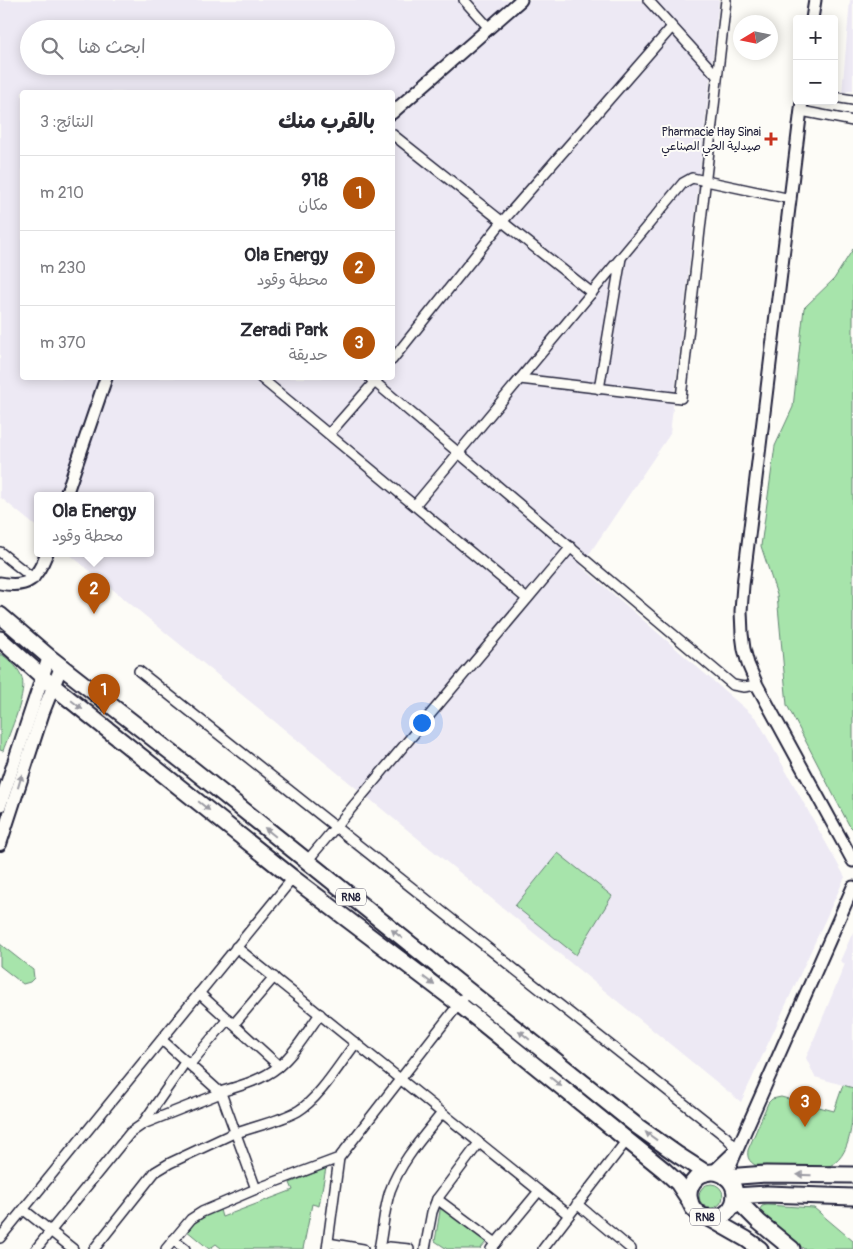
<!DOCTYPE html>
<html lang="ar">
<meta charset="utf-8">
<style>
body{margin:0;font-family:Pangolin,"Playpen Sans Arabic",sans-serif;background:#f7f7f7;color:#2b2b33;direction:rtl}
.controls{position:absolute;right:15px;top:15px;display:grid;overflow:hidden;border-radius:5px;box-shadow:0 2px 12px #0003}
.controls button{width:45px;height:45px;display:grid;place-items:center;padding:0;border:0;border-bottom:1px solid #e1e1e2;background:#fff;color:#2b2b33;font:25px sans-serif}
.compass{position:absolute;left:733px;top:15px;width:45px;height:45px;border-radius:50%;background:#fff;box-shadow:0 2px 12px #0003;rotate:260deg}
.you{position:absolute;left:421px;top:722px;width:18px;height:18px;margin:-12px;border:4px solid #fff;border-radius:50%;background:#1a73e8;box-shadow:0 0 0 8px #1a73e833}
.badge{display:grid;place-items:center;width:32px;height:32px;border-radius:50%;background:#b45309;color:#fff;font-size:16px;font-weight:700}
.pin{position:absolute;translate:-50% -41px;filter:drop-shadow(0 1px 2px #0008)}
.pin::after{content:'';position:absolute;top:26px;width:18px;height:15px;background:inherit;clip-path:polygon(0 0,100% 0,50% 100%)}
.popup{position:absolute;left:34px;top:492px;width:120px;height:65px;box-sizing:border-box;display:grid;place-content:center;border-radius:5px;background:#fff;filter:drop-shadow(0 1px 4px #0005);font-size:16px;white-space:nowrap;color:#7c7c81}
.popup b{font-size:19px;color:#2b2b33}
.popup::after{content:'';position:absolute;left:50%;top:100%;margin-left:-10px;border:10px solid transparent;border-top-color:#fff}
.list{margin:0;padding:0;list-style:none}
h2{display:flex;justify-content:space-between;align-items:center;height:65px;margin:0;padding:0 20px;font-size:21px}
h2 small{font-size:16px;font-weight:400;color:#7c7c81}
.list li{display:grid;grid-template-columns:32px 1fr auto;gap:15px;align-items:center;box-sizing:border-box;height:75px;padding:0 20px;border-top:1px solid #e1e1e2}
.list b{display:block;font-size:19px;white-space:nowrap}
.list p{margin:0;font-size:16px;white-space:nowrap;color:#7c7c81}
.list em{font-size:16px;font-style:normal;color:#7c7c81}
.icon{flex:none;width:28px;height:28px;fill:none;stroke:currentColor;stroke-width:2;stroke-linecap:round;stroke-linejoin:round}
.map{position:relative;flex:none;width:853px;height:1249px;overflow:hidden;direction:ltr}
.search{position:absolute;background:#fff;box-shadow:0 2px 12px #0003;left:20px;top:20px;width:375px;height:55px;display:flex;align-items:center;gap:12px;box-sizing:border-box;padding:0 18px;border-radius:28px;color:#7c7c81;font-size:19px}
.panel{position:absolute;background:#fff;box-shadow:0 2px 12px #0003;left:20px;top:90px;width:375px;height:290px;border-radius:5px;direction:rtl}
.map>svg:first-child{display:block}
</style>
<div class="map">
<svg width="853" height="1249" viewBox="0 0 853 1249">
<rect width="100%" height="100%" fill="#fdfcf7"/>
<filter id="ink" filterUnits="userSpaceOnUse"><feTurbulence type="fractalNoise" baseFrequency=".02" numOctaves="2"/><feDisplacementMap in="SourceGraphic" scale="10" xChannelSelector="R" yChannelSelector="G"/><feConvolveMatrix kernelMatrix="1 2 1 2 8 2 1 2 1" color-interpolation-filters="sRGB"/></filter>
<g filter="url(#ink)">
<g fill="#ede9f4" fill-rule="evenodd">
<path d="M 0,0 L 719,0 L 670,434 L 581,566 L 757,719 L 845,877 L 741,1102 L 68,553 L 150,553 L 150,495 L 38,495 L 38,528 L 0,497 ZM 29,29 L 386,29 L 386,66 L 29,66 ZM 22,92 L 392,92 L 392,378 L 22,378 Z"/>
<polygon points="850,0 853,0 853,90 842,93"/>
<polygon points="853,932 853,1088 815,1077 806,1058 845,964 840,961"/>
</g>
<g fill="#a7e4ab" stroke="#648373">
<polygon points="853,249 853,829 849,825 787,705 777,595 761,546 775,446 793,407 804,308 834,279"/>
<path d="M 0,653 C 8,659 17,666 21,675 C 29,692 9,733 3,751 L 0,750 Z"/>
<polygon points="558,853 612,896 576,955 515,906"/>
<polygon points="0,944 33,970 34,978 30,982 23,984 0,966"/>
<path d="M 843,1085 L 853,1088 C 853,1116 853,1160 826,1167 L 755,1165 C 749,1161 747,1158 748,1150 L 768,1103 L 772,1099 L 781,1097 L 834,1111 Z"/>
<polygon points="326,1168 319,1206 312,1204 303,1249 222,1249 216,1244 209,1249 186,1230 196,1219 220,1210 222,1217 293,1190 290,1183"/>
<circle cx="711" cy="1196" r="12"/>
<polygon points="441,1205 487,1241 480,1249 447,1249 435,1241"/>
<polygon points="767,1205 814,1208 853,1241 853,1249 804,1249 762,1216 760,1209 762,1206"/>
</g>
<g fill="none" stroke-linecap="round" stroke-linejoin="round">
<g stroke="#22223b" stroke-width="12">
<g id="minor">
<polyline points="464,0 489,28"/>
<polyline points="648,0 717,76"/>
<polyline points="834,97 853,100"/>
<polyline points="801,111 853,121"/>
<polyline points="392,134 592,293"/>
<polyline points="392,360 502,222 672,27"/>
<polyline points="261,378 527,599"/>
<polyline points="370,378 733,685 744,687 757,685"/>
<polyline points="520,379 681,398 726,0"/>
<polyline points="599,389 621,258"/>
<polyline points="329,434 378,378"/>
<polyline points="415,505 683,183 692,178 791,199"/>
<polyline points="0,552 34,579"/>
<polyline points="139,671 726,1137 737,1149"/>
<polyline points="307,861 571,547"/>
<polyline points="236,947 569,1215"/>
<polyline points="199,993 279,1066"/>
<polyline points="234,1024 274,977"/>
<polyline points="162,1040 221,1093 256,1189"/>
<polyline points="190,1064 228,1019"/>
<path d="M 220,1092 C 240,1086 262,1080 278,1067 C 295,1053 307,1032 320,1014"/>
<polyline points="143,1123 186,1061"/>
<path d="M 237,1133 C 256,1126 280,1121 298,1111 C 319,1099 341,1062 356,1043"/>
<polyline points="437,1199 496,1243"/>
<polyline points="577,1204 631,1249"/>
<polyline points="24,1210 73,1249"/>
<polyline points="0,1238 293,878"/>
<polyline points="173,1240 185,1249"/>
<polyline points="328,1243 363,1249"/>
<polyline points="36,1249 130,1133 143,1124 221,1093"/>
<polyline points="94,1249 155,1172 170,1163 236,1132"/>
<polyline points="166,1249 191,1219 202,1212 256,1189 339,1158"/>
<polyline points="327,1249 339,1158 469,991"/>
<path d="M 379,1249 C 383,1230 384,1209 390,1191 C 401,1161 423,1137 442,1113"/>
<polyline points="384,1249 389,1247 409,1249"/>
<polyline points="425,1249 432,1212 437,1199 479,1143"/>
<polyline points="491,1249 539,1191"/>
<polyline points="543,1249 627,1140"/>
</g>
</g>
<g stroke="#22223b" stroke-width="15">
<g id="tertiary">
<polyline points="812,19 815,0"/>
<polyline points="802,101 743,585 741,611 742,634 744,649 748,664 757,685 853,861"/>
<polyline points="392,113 521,0"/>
<polyline points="66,495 106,378"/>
<path d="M 0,583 C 29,589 37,578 47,553"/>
<polyline points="712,1173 734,1152"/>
<polyline points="725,1177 853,887"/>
</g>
</g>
<g stroke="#22223b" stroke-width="16">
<g id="secondary">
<polyline points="0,805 49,657"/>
<polyline points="0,844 43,712 61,667"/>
</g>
</g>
<g stroke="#22223b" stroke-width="19">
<g id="primary">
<polyline points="0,615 49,657 191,768 637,1126 678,1155 706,1173"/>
<polyline points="0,639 53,686 293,878 459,1004 664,1170 678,1183 690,1201"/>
<circle cx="712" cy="1195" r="23"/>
<polyline points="726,1177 766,1174 853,1175"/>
<polyline points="735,1196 767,1194 853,1197"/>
<polyline points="735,1198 759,1222 792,1249"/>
<polyline points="709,1218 746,1239 760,1249"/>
</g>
</g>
<use href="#minor" stroke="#fdfcf7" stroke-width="9"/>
<use href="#tertiary" stroke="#fdfcf7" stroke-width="11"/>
<use href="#secondary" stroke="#fdfcf7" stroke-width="12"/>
<use href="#primary" stroke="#fdfcf7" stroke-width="15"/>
</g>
<defs><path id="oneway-solid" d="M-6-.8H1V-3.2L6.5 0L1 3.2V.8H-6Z" transform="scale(1.25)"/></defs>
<g fill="#9a9aa2">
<use href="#oneway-solid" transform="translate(77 705) rotate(39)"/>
<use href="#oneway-solid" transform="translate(20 781) rotate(-73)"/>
<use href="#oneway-solid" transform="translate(204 806) rotate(39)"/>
<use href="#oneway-solid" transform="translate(270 832) rotate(-141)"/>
<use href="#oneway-solid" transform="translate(397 934) rotate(-141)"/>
<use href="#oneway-solid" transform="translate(429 981) rotate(37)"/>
<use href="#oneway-solid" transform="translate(524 1035) rotate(-141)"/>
<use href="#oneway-solid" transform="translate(556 1082) rotate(39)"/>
<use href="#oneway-solid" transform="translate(651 1136) rotate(-144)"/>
<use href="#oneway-solid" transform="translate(804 1175) rotate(-179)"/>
</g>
</g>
<path fill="#c8321e" stroke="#fdfcf7" stroke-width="2" d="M768.5 131.5h5v5h5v5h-5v5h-5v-5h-5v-5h5z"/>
<g text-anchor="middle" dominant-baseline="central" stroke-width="4" stroke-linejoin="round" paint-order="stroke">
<g fill="#fdfcf7" stroke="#646373" stroke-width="1">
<rect x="336" y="888.5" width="30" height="17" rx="4"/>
<rect x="690" y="1208.5" width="30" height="17" rx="4"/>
</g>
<g font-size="11" font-weight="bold" fill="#22223b">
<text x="351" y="897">RN8</text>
<text x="705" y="1217">RN8</text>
</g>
<g font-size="12" fill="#22223b" stroke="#fdfcf7" text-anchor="end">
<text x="761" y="132">Pharmacie Hay Sinai<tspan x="761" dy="14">صيدلية الحي الصناعي</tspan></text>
</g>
</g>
</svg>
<div class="controls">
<button>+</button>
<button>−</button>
</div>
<svg class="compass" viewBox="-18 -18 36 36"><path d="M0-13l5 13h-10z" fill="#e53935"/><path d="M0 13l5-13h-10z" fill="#7c7c81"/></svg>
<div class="you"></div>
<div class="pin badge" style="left:104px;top:715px">1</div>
<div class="pin badge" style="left:94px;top:614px">2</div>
<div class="popup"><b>Ola Energy</b>محطة وقود</div>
<div class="pin badge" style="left:805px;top:1127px">3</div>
<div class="search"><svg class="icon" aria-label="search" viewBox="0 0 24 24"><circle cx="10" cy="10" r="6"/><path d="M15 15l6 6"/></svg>ابحث هنا</div>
<section class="panel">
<h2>بالقرب منك<small>النتائج: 3</small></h2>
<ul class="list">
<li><span class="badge">1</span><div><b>918</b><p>مكان</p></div><em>210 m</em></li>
<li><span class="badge">2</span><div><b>Ola Energy</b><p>محطة وقود</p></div><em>230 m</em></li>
<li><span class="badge">3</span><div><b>Zeradi Park</b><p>حديقة</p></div><em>370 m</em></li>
</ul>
</section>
</div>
